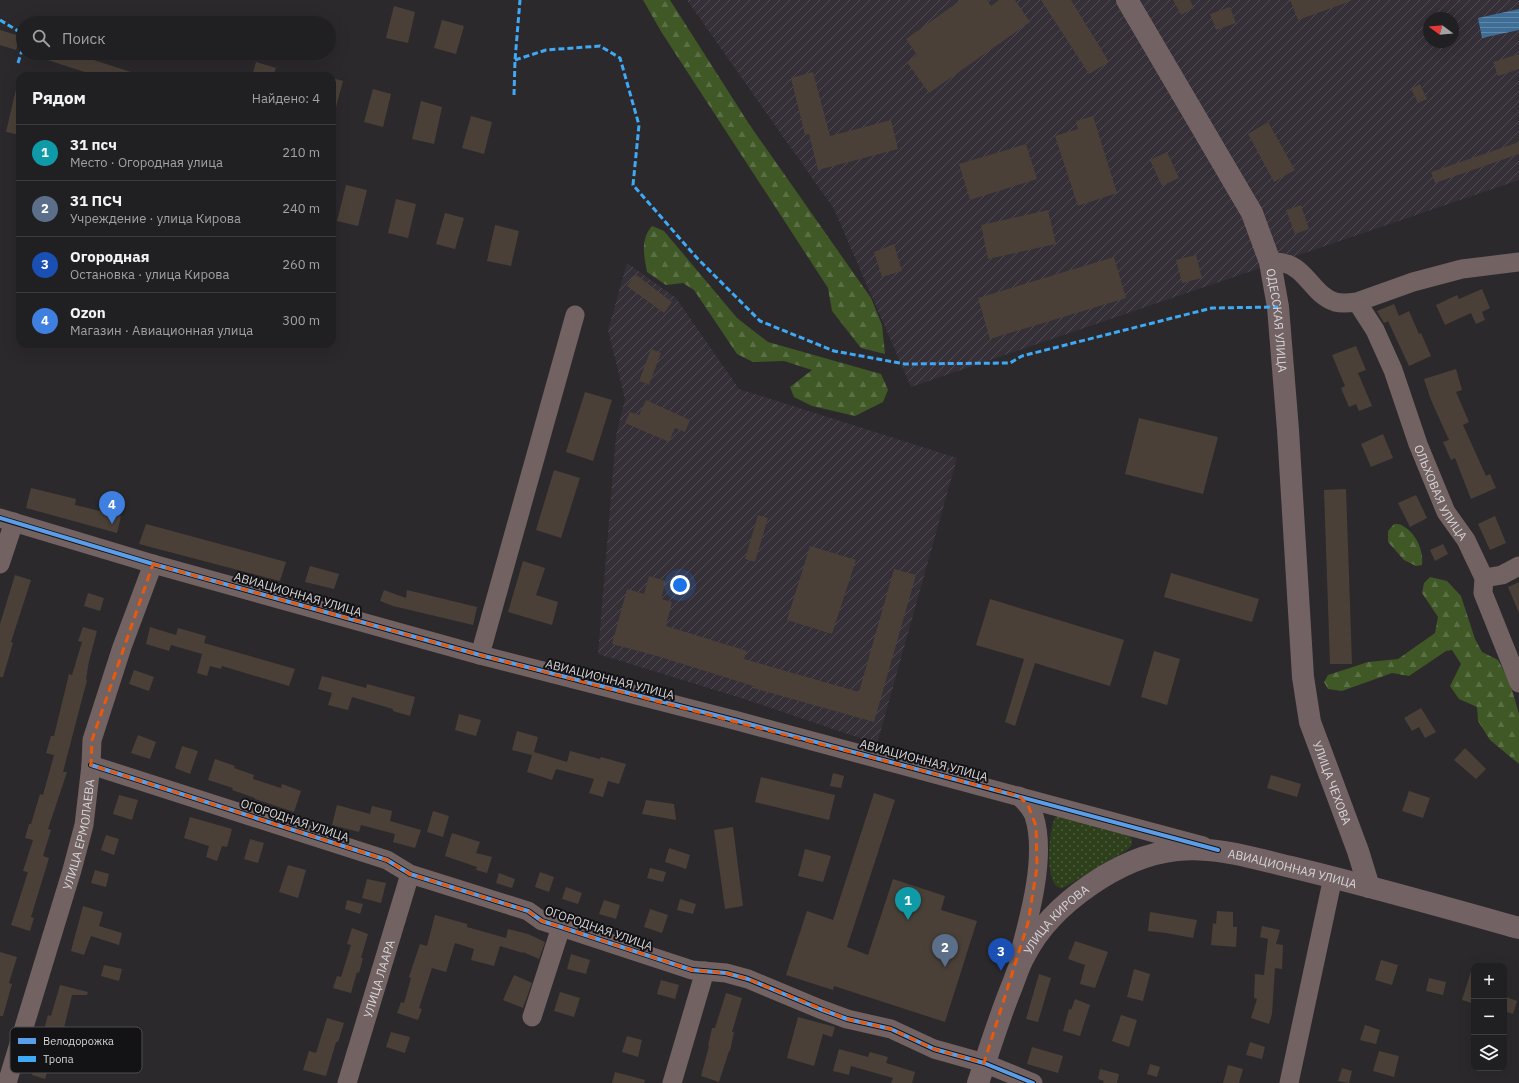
<!DOCTYPE html>
<html lang="ru">
<meta charset="utf-8">
<style>
body{margin:0;font-family:"IBM Plex Sans",sans-serif;background:#28272a;color:#f1f3f6}
.controls{position:absolute;right:12px;bottom:12px;display:grid;overflow:hidden;border-radius:8px;box-shadow:0 4px 16px #0002}
.controls button{width:36px;height:36px;display:grid;place-items:center;padding:0;border:0;border-bottom:1px solid #3d3d3f;background:#201f21;color:#f1f3f6;font:20px sans-serif}
.compass{position:absolute;left:1423px;top:12px;width:36px;height:36px;border-radius:50%;background:#201f21;box-shadow:0 4px 16px #0002;rotate:286deg}
.you{position:absolute;left:680px;top:585px;width:14px;height:14px;margin:-10px;border:3px solid #fff;border-radius:50%;background:#1a73e8;box-shadow:0 0 0 6px #1a73e833}
.badge{display:grid;place-items:center;width:26px;height:26px;border-radius:50%;background:#db2777;color:#fff;font-size:13px;font-weight:700}
.pin{position:absolute;translate:-50% -33px;filter:drop-shadow(0 1px 2px #0008)}
.pin::after{content:'';position:absolute;top:21px;width:14px;height:12px;background:inherit;clip-path:polygon(0 0,100% 0,50% 100%)}
.list{margin:0;padding:0;list-style:none}
h2{display:flex;justify-content:space-between;align-items:center;height:52px;margin:0;padding:0 16px;font-size:17px}
h2 small{font-size:13px;font-weight:400;color:#a2a2a5}
.list li{display:grid;grid-template-columns:26px 1fr auto;gap:12px;align-items:center;box-sizing:border-box;height:56px;padding:0 16px;border-top:1px solid #3d3d3f}
.list b{display:block;font-size:15px;white-space:nowrap}
.list p{margin:0;font-size:13px;white-space:nowrap;color:#a2a2a5}
.list em{font-size:13px;font-style:normal;color:#a2a2a5}
.icon{flex:none;width:22px;height:22px;fill:none;stroke:currentColor;stroke-width:2;stroke-linecap:round;stroke-linejoin:round}
.map{position:relative;flex:none;width:1519px;height:1083px;overflow:hidden}
.search{position:absolute;background:#201f21;box-shadow:0 4px 16px #0002;left:16px;top:16px;width:320px;height:44px;display:flex;align-items:center;gap:10px;box-sizing:border-box;padding:0 14px;border-radius:22px;color:#a2a2a5;font-size:15px}
.panel{position:absolute;background:#201f21;box-shadow:0 4px 16px #0002;left:16px;top:72px;width:320px;height:276px;border-radius:12px}
.map>svg:first-child{display:block}
</style>
<div class="map">
<svg width="1519" height="1083" viewBox="0 0 1519 1083">
<defs>
<pattern id="industrial-furrows" width="10" height="10" patternUnits="userSpaceOnUse"><rect width="10" height="10" fill="#352f38"/><path d="M-1 1l2-2M0 10L10 0M9 11l2-2" fill="none" stroke="#524c54"/></pattern>
<pattern id="grass-dots" width="8" height="8" patternUnits="userSpaceOnUse"><rect width="8" height="8" fill="#2e3f1c"/><path d="M2 2h.1M6 6h.1" fill="none" stroke="#4c5a3c" stroke-width="1.8" stroke-linecap="round"/></pattern>
<pattern id="forest-firs" width="22" height="20" patternUnits="userSpaceOnUse"><rect width="22" height="20" fill="#3f5826"/><path d="M5 1l3.5 6h-7zM16 11l3.5 6h-7z" fill="#5a6f45"/></pattern>
<pattern id="water-rules" width="6" height="5" patternUnits="userSpaceOnUse"><rect width="6" height="5" fill="#3e6d96"/><path d="M0 2.5h6" fill="none" stroke="#6288a9"/></pattern>
</defs>
<rect width="100%" height="100%" fill="#2b292c"/>
<g fill="url(#industrial-furrows)" fill-rule="evenodd">
<path d="M 687,0 L 1519,0 L 1519,180 L 911,387 L 834,209 ZM 1429,18 L 1453,18 L 1453,42 L 1429,42 Z"/>
<polygon points="627,263 676,298 739,389 957,458 877,744 741,698 598,654 616,436 625,399 608,330"/>
</g>
<path fill="url(#grass-dots)" d="M 1062,815 L 1130,836 L 1132,840 L 1132,845 L 1127,850 L 1063,888 C 1043,891 1049,829 1055,817 Z"/>
<g fill="url(#forest-firs)">
<polygon points="643,0 670,0 749,124 871,298 882,325 885,354 861,348 832,311 828,288 662,33"/>
<path d="M 652,226 L 664,231 L 737,318 L 768,342 L 881,374 L 888,390 L 883,402 L 855,416 L 812,406 L 794,397 L 790,387 L 812,370 L 784,361 L 753,362 L 737,354 L 694,290 L 683,283 L 666,285 L 647,272 C 644,255 640,240 652,226 Z"/>
<path d="M 1394,524 C 1397,524 1401,524 1403,526 C 1416,533 1424,551 1422,565 L 1416,566 L 1404,560 L 1388,542 L 1388,531 Z"/>
<polygon points="1430,577 1447,581 1461,596 1475,639 1482,652 1498,660 1510,683 1519,714 1519,764 1490,740 1478,721 1477,707 1459,699 1450,686 1461,664 1452,650 1446,651 1409,676 1392,673 1342,691 1328,689 1324,682 1328,675 1368,662 1398,659 1435,633 1438,617 1422,593 1424,583"/>
</g>
<polygon fill="url(#water-rules)" points="1519,9 1519,30 1482,38 1478,18"/>
<g fill="#4a4038">
<polygon points="961,0 987,0 991,6 999,0 1015,0 1030,22 929,93 907,62 917,55 906,39"/>
<polygon points="1041,0 1071,0 1109,62 1089,74"/>
<polygon points="1173,0 1190,0 1194,8 1181,15"/>
<polygon points="1290,0 1351,0 1351,1 1298,20"/>
<polygon points="394,6 415,12 408,43 386,38"/>
<polygon points="1230,7 1236,23 1216,30 1210,14"/>
<polygon points="442,20 464,26 456,54 434,48"/>
<polygon points="0,30 20,36 16,50 0,45"/>
<polygon points="32,53 72,53 137,74 137,76 97,76 32,55"/>
<polygon points="1519,54 1519,69 1498,76 1493,62"/>
<polygon points="256,62 276,68 273,76 252,76"/>
<polygon points="813,72 830,136 891,120 898,149 818,170 809,134 805,135 791,78"/>
<polygon points="332,78 343,81 335,111 332,110"/>
<polygon points="1420,84 1427,99 1418,103 1411,89"/>
<polygon points="16,89 20,90 20,135 6,132"/>
<polygon points="373,89 391,94 383,127 364,122"/>
<polygon points="421,101 442,107 434,144 412,139"/>
<polygon points="471,116 492,122 484,154 462,148"/>
<polygon points="1093,116 1117,193 1078,206 1055,136 1078,129 1076,121"/>
<polygon points="1268,122 1295,170 1274,182 1248,134"/>
<polygon points="1519,142 1519,154 1435,183 1431,172"/>
<polygon points="1026,144 1037,179 970,200 959,164"/>
<polygon points="1167,152 1179,178 1162,186 1150,160"/>
<polygon points="346,185 367,190 358,226 337,221"/>
<polygon points="396,199 416,204 408,238 388,233"/>
<polygon points="1301,205 1309,229 1295,234 1286,210"/>
<polygon points="1048,210 1056,244 988,259 981,225"/>
<polygon points="445,213 464,218 455,249 436,244"/>
<polygon points="495,225 519,231 511,266 487,261"/>
<polygon points="894,244 902,271 882,277 874,252"/>
<polygon points="1196,255 1202,278 1182,283 1176,260"/>
<polygon points="1114,257 1126,298 990,339 978,298"/>
<polygon points="635,274 672,302 664,313 627,286"/>
<polygon points="1482,289 1490,308 1482,312 1485,320 1476,324 1471,313 1445,325 1436,305 1457,295 1459,299"/>
<polygon points="1394,304 1399,316 1409,311 1419,334 1421,333 1431,356 1409,366 1388,321 1384,323 1377,311"/>
<polygon points="1356,346 1366,370 1358,373 1372,406 1359,411 1356,404 1349,407 1341,388 1345,386 1332,355"/>
<polygon points="651,349 661,353 649,385 639,381"/>
<polygon points="1456,369 1462,390 1456,392 1469,422 1463,425 1486,476 1490,474 1496,488 1471,499 1455,458 1451,460 1443,442 1449,440 1431,400 1424,379"/>
<polygon points="585,392 612,400 593,461 566,452"/>
<polygon points="646,400 690,420 685,432 675,428 669,442 625,423 630,412 639,415"/>
<polygon points="1139,418 1218,437 1203,494 1125,474"/>
<polygon points="1383,434 1393,458 1371,467 1361,444"/>
<polygon points="554,470 580,478 561,538 536,530"/>
<polygon points="31,488 76,499 75,505 121,516 117,533 26,508"/>
<polygon points="1346,489 1352,664 1330,664 1324,490"/>
<polygon points="1416,495 1427,518 1410,527 1398,503"/>
<polygon points="758,515 768,518 755,562 745,559"/>
<polygon points="1495,516 1506,543 1490,550 1478,524"/>
<polygon points="146,524 286,562 280,581 139,544"/>
<polygon points="1443,544 1448,554 1435,561 1430,550"/>
<polygon points="810,546 856,560 832,634 787,620"/>
<polygon points="523,561 545,568 536,595 558,602 552,625 508,612"/>
<polygon points="310,566 339,574 334,589 305,582"/>
<polygon points="894,569 916,575 874,722 753,688 753,686 657,656 612,644 627,589 644,594 649,576 666,581 661,599 672,602 666,626 747,651 744,659 859,692"/>
<polygon points="1171,573 1259,599 1252,622 1164,597"/>
<polygon points="15,575 31,580 11,642 13,643 3,677 0,677 0,624"/>
<polygon points="1519,582 1519,613 1508,587"/>
<polygon points="384,590 406,598 407,590 477,607 473,625 393,606 380,601"/>
<polygon points="88,593 104,598 100,611 84,606"/>
<polygon points="990,599 1124,640 1110,686 1035,663 1015,726 1005,722 1024,659 976,645"/>
<polygon points="83,627 97,631 89,661 86,679 87,680 63,772 67,772 48,829 51,830 43,856 49,858 31,917 34,918 30,931 11,925 28,872 23,871 33,840 25,838 29,824 31,824 40,794 43,795 54,755 46,753 51,736 54,736 69,674 72,675 82,642 78,641"/>
<polygon points="150,627 176,635 178,628 206,636 204,643 295,669 289,686 222,666 221,669 210,666 207,676 197,673 202,654 171,645 169,651 146,644"/>
<polygon points="1154,651 1180,659 1167,705 1141,697"/>
<polygon points="134,670 154,677 149,691 129,684"/>
<polygon points="322,676 366,688 367,684 415,697 410,716 393,711 393,709 352,697 348,710 328,705 332,693 318,689"/>
<polygon points="1421,708 1436,732 1425,738 1419,727 1412,731 1404,718"/>
<polygon points="459,714 481,720 476,736 455,730"/>
<polygon points="517,731 538,737 534,752 567,762 570,751 600,759 601,757 626,764 619,784 608,781 603,797 589,793 594,779 556,769 552,780 527,772 532,755 512,750"/>
<polygon points="138,735 156,742 150,759 131,753"/>
<polygon points="182,746 198,751 190,774 175,768"/>
<polygon points="1465,748 1486,769 1476,779 1454,760"/>
<polygon points="215,759 235,766 234,768 254,775 253,779 281,788 282,784 301,791 294,812 255,799 255,798 232,790 233,788 208,780"/>
<polygon points="833,773 844,776 841,788 830,786"/>
<polygon points="1271,775 1301,784 1297,797 1267,788"/>
<polygon points="761,777 835,795 829,820 755,802"/>
<polygon points="1409,791 1430,798 1423,818 1402,811"/>
<polygon points="874,793 895,800 847,947 868,955 893,879 945,896 941,910 977,921 945,1022 834,986 833,990 786,975 807,911 833,920"/>
<polygon points="119,795 138,800 132,820 113,814"/>
<polygon points="646,800 674,804 676,820 642,814"/>
<polygon points="337,805 370,814 372,806 392,811 390,821 421,830 415,848 393,842 395,834 361,825 359,832 332,825"/>
<polygon points="433,811 449,816 443,837 427,832"/>
<polygon points="190,817 232,829 227,847 222,846 217,861 206,857 209,846 184,838"/>
<polygon points="733,827 743,906 725,909 714,830"/>
<polygon points="452,833 480,842 476,853 492,857 487,873 476,870 477,867 445,856"/>
<polygon points="106,835 119,839 114,855 101,850"/>
<polygon points="250,839 264,843 258,863 244,859"/>
<polygon points="669,848 690,855 686,869 665,862"/>
<polygon points="805,849 831,856 823,882 798,876"/>
<polygon points="288,865 306,870 298,898 279,892"/>
<polygon points="650,868 666,872 663,882 647,878"/>
<polygon points="95,870 109,874 106,887 91,883"/>
<polygon points="540,872 554,877 549,892 535,887"/>
<polygon points="499,873 515,879 512,888 496,883"/>
<polygon points="367,879 386,883 381,903 362,898"/>
<polygon points="566,887 582,893 578,904 562,899"/>
<polygon points="680,899 696,904 693,914 677,910"/>
<polygon points="347,900 363,904 360,914 345,909"/>
<polygon points="604,900 620,905 616,919 599,914"/>
<polygon points="83,906 103,912 99,926 122,933 119,945 91,936 84,955 71,951"/>
<polygon points="650,909 668,915 662,933 644,927"/>
<polygon points="1217,911 1233,912 1233,927 1237,927 1236,947 1211,945 1213,923 1216,924"/>
<polygon points="1150,912 1197,920 1193,938 1166,933 1148,931"/>
<polygon points="435,915 467,924 467,927 506,938 508,929 528,934 545,942 539,959 523,952 523,953 500,946 494,966 471,960 474,949 455,943 446,972 432,968 419,1008 422,1009 418,1020 397,1013 401,1002 404,1003 411,978 409,977 420,944 427,946"/>
<polygon points="1262,926 1280,930 1276,944 1283,945 1282,969 1275,968 1272,1014 1269,1024 1251,1018 1257,999 1254,998 1255,974 1264,975 1268,939 1260,937"/>
<polygon points="352,928 368,934 361,958 363,958 359,973 357,972 351,993 333,988 337,976 341,977 351,945 347,944"/>
<polygon points="1075,941 1108,952 1095,988 1080,984 1085,965 1068,959"/>
<polygon points="0,952 17,957 9,983 12,984 3,1016 0,1016"/>
<polygon points="571,954 590,960 586,974 567,969"/>
<polygon points="1381,960 1398,965 1392,985 1375,980"/>
<polygon points="104,965 122,969 119,981 101,976"/>
<polygon points="1472,968 1474,969 1474,1004 1462,1000"/>
<polygon points="1134,969 1150,974 1143,1001 1127,997"/>
<polygon points="1039,974 1051,978 1038,1022 1026,1019"/>
<polygon points="514,975 532,983 523,1008 503,1000"/>
<polygon points="1429,978 1446,982 1443,995 1426,991"/>
<polygon points="661,980 679,985 675,999 657,994"/>
<polygon points="60,985 88,992 87,995 72,995 61,1040 57,1039 45,1079 32,1075 48,1015 51,1016"/>
<polygon points="560,992 580,998 574,1017 554,1011"/>
<polygon points="726,993 742,998 732,1032 734,1032 730,1051 729,1051 719,1082 701,1076 709,1046 708,1046 712,1028 715,1028"/>
<polygon points="1504,996 1517,1001 1513,1014 1504,1011"/>
<polygon points="1075,999 1090,1005 1080,1036 1063,1031 1069,1009 1071,1010"/>
<polygon points="1121,1015 1137,1020 1129,1047 1112,1041"/>
<polygon points="798,1017 835,1027 832,1037 823,1034 814,1066 787,1058"/>
<polygon points="327,1018 344,1023 338,1042 336,1042 326,1076 303,1070 309,1051 316,1053"/>
<polygon points="1365,1025 1380,1030 1376,1044 1360,1040"/>
<polygon points="391,1032 410,1037 405,1053 386,1047"/>
<polygon points="627,1036 642,1040 638,1057 622,1052"/>
<polygon points="1250,1042 1265,1047 1262,1059 1246,1055"/>
<polygon points="1032,1047 1063,1056 1058,1073 1027,1064"/>
<polygon points="839,1049 868,1057 870,1052 888,1057 886,1063 915,1072 912,1083 891,1083 893,1078 851,1066 849,1075 833,1071"/>
<polygon points="1379,1051 1399,1056 1394,1077 1373,1071"/>
<polygon points="1150,1064 1160,1067 1157,1077 1147,1074"/>
<polygon points="1228,1065 1243,1069 1239,1083 1223,1083"/>
<polygon points="1342,1068 1352,1071 1349,1083 1338,1081"/>
<polygon points="1100,1069 1119,1074 1117,1083 1103,1083 1104,1081 1098,1079"/>
<polygon points="615,1072 645,1080 644,1083 612,1083"/>
</g>
<g fill="none" stroke-linecap="round" stroke-linejoin="round">
<g stroke="#726262" stroke-width="19">
<path d="M 1270,262 C 1274,262 1279,262 1283,263 C 1306,267 1313,295 1335,302 C 1342,304 1350,303 1357,302 L 1413,282 L 1462,269 L 1519,262"/>
<path id="s1" d="M 1357,302 L 1375,330 L 1393,370 L 1418,444 L 1446,512 L 1466,540 L 1484,578 L 1483,593 L 1519,683"/>
<polyline points="0,518 153,564 480,655 734,720 1203,846"/>
<polyline points="0,564 14,522"/>
<polyline points="1484,578 1502,575 1519,566"/>
<polyline points="480,655 575,315"/>
<polyline points="91,765 387,860 410,874 528,911 542,921 561,927 692,970 726,973 748,979 820,1009 847,1019 891,1029 934,1049 984,1063 1033,1083"/>
<path d="M 1018,959 C 1029,919 1047,856 1034,816 C 1031,808 1025,802 1019,796"/>
<polyline points="532,1017 561,927"/>
<path id="s2" d="M 7,1083 L 72,870 L 84,825 L 91,765 L 92,740 L 122,647 L 153,564"/>
<path id="s3" d="M 347,1083 L 410,874"/>
<polyline points="672,1083 705,971"/>
<polyline points="1289,1083 1333,877"/>
</g>
<g stroke="#726263" stroke-width="22">
<path id="s4" d="M 1127,0 L 1252,213 L 1270,262 L 1278,307 L 1288,430 L 1303,677 L 1310,722 L 1358,851 L 1369,887"/>
<path id="s5" d="M 978,1083 C 989,1051 999,1018 1012,986 C 1016,976 1019,965 1025,955 C 1051,904 1120,856 1177,850 C 1217,846 1256,859 1295,868 C 1370,886 1444,907 1519,928"/>
</g>
<g stroke="#3fa9f5" stroke-width="3" stroke-dasharray="6 3" stroke-linecap="butt">
<polyline points="0,20 23,34"/>
<polyline points="515,60 546,50 600,46 620,58 639,125 633,185 697,258 760,321 834,351 905,364 1010,363 1022,356 1212,308 1278,307"/>
<polyline points="18,63 23,47"/>
<polyline points="514,95 515,60 520,0"/>
</g>
<g stroke="#131214" stroke-width="6">
<g id="cycleway">
<polyline points="0,518 153,564 480,655 734,720 1218,850"/>
<polyline points="91,765 387,860 410,874 528,911 542,921 561,927 692,970 726,973 748,979 820,1009 847,1019 891,1029 934,1049 984,1063 1033,1083"/>
</g>
</g>
<use href="#cycleway" stroke="#5a9eea" stroke-width="4"/>
</g>
<path fill="none" stroke="#e8590c" stroke-width="3" stroke-dasharray="8 5" stroke-linejoin="round" d="M 153,564 L 480,655 L 1019,796 L 1028,805 L 1036,826 L 1037,867 L 1028,923 L 984,1063 L 934,1049 L 891,1029 L 847,1019 L 748,979 L 726,973 L 692,970 L 561,927 L 542,921 L 528,911 L 410,874 L 387,860 L 91,765 L 92,740 Z"/>
<g text-anchor="middle" dominant-baseline="central" stroke-width="4" stroke-linejoin="round" paint-order="stroke">
<g font-size="12" fill="#d7d5d8" stroke="#131214">
<text stroke="none"><textPath href="#s4" startOffset="358">ОДЕССКАЯ УЛИЦА</textPath></text>
<text stroke="none"><textPath href="#s1" startOffset="209">ОЛЬХОВАЯ УЛИЦА</textPath></text>
<text transform="translate(298 594) rotate(16)">АВИАЦИОННАЯ УЛИЦА</text>
<text transform="translate(610 679) rotate(14)">АВИАЦИОННАЯ УЛИЦА</text>
<text transform="translate(924 760) rotate(15)">АВИАЦИОННАЯ УЛИЦА</text>
<text stroke="none"><textPath href="#s4" startOffset="826">УЛИЦА ЧЕХОВА</textPath></text>
<text transform="translate(295 820) rotate(18)">ОГОРОДНАЯ УЛИЦА</text>
<text stroke="none"><textPath href="#s2" startOffset="259">УЛИЦА ЕРМОЛАЕВА</textPath></text>
<text stroke="none"><textPath href="#s5" startOffset="445">АВИАЦИОННАЯ УЛИЦА</textPath></text>
<text stroke="none"><textPath href="#s5" startOffset="184">УЛИЦА КИРОВА</textPath></text>
<text transform="translate(599 928) rotate(19)">ОГОРОДНАЯ УЛИЦА</text>
<text stroke="none"><textPath href="#s3" startOffset="109">УЛИЦА ЛААРА</textPath></text>
</g>
</g>
<rect x="10" y="1027" width="132" height="46" rx="6" fill="#131214" stroke="#4e4c4f" stroke-width="1"/>
<rect x="18" y="1038" width="18" height="6" fill="#5a9eea"/>
<rect x="18" y="1056" width="18" height="6" fill="#3fa9f5"/>
<g font-size="11" fill="#d7d5d8">
<text x="43" y="1045">Велодорожка</text>
<text x="43" y="1063">Тропа</text>
</g>
</svg>
<div class="controls">
<button>+</button>
<button>−</button>
<button><svg class="icon" aria-label="layers" viewBox="0 0 24 24"><path d="M12 4l9 5-9 5-9-5zM3 14l9 5 9-5"/></svg></button>
</div>
<svg class="compass" viewBox="-18 -18 36 36"><path d="M0-13l5 13h-10z" fill="#e53935"/><path d="M0 13l5-13h-10z" fill="#a2a2a5"/></svg>
<div class="you"></div>
<div class="pin badge" style="left:908px;top:920px;background:#0f9aa8">1</div>
<div class="pin badge" style="left:945px;top:967px;background:#5c6f8a">2</div>
<div class="pin badge" style="left:1001px;top:971px;background:#1a4fb4">3</div>
<div class="pin badge" style="left:112px;top:524px;background:#3f7fe0">4</div>
<div class="search"><svg class="icon" aria-label="search" viewBox="0 0 24 24"><circle cx="10" cy="10" r="6"/><path d="M15 15l6 6"/></svg>Поиск</div>
<section class="panel">
<h2>Рядом<small>Найдено: 4</small></h2>
<ul class="list">
<li><span class="badge" style="background:#0f9aa8">1</span><div><b>31 псч</b><p>Место · Огородная улица</p></div><em>210 m</em></li>
<li><span class="badge" style="background:#5c6f8a">2</span><div><b>31 ПСЧ</b><p>Учреждение · улица Кирова</p></div><em>240 m</em></li>
<li><span class="badge" style="background:#1a4fb4">3</span><div><b>Огородная</b><p>Остановка · улица Кирова</p></div><em>260 m</em></li>
<li><span class="badge" style="background:#3f7fe0">4</span><div><b>Ozon</b><p>Магазин · Авиационная улица</p></div><em>300 m</em></li>
</ul>
</section>
</div>
